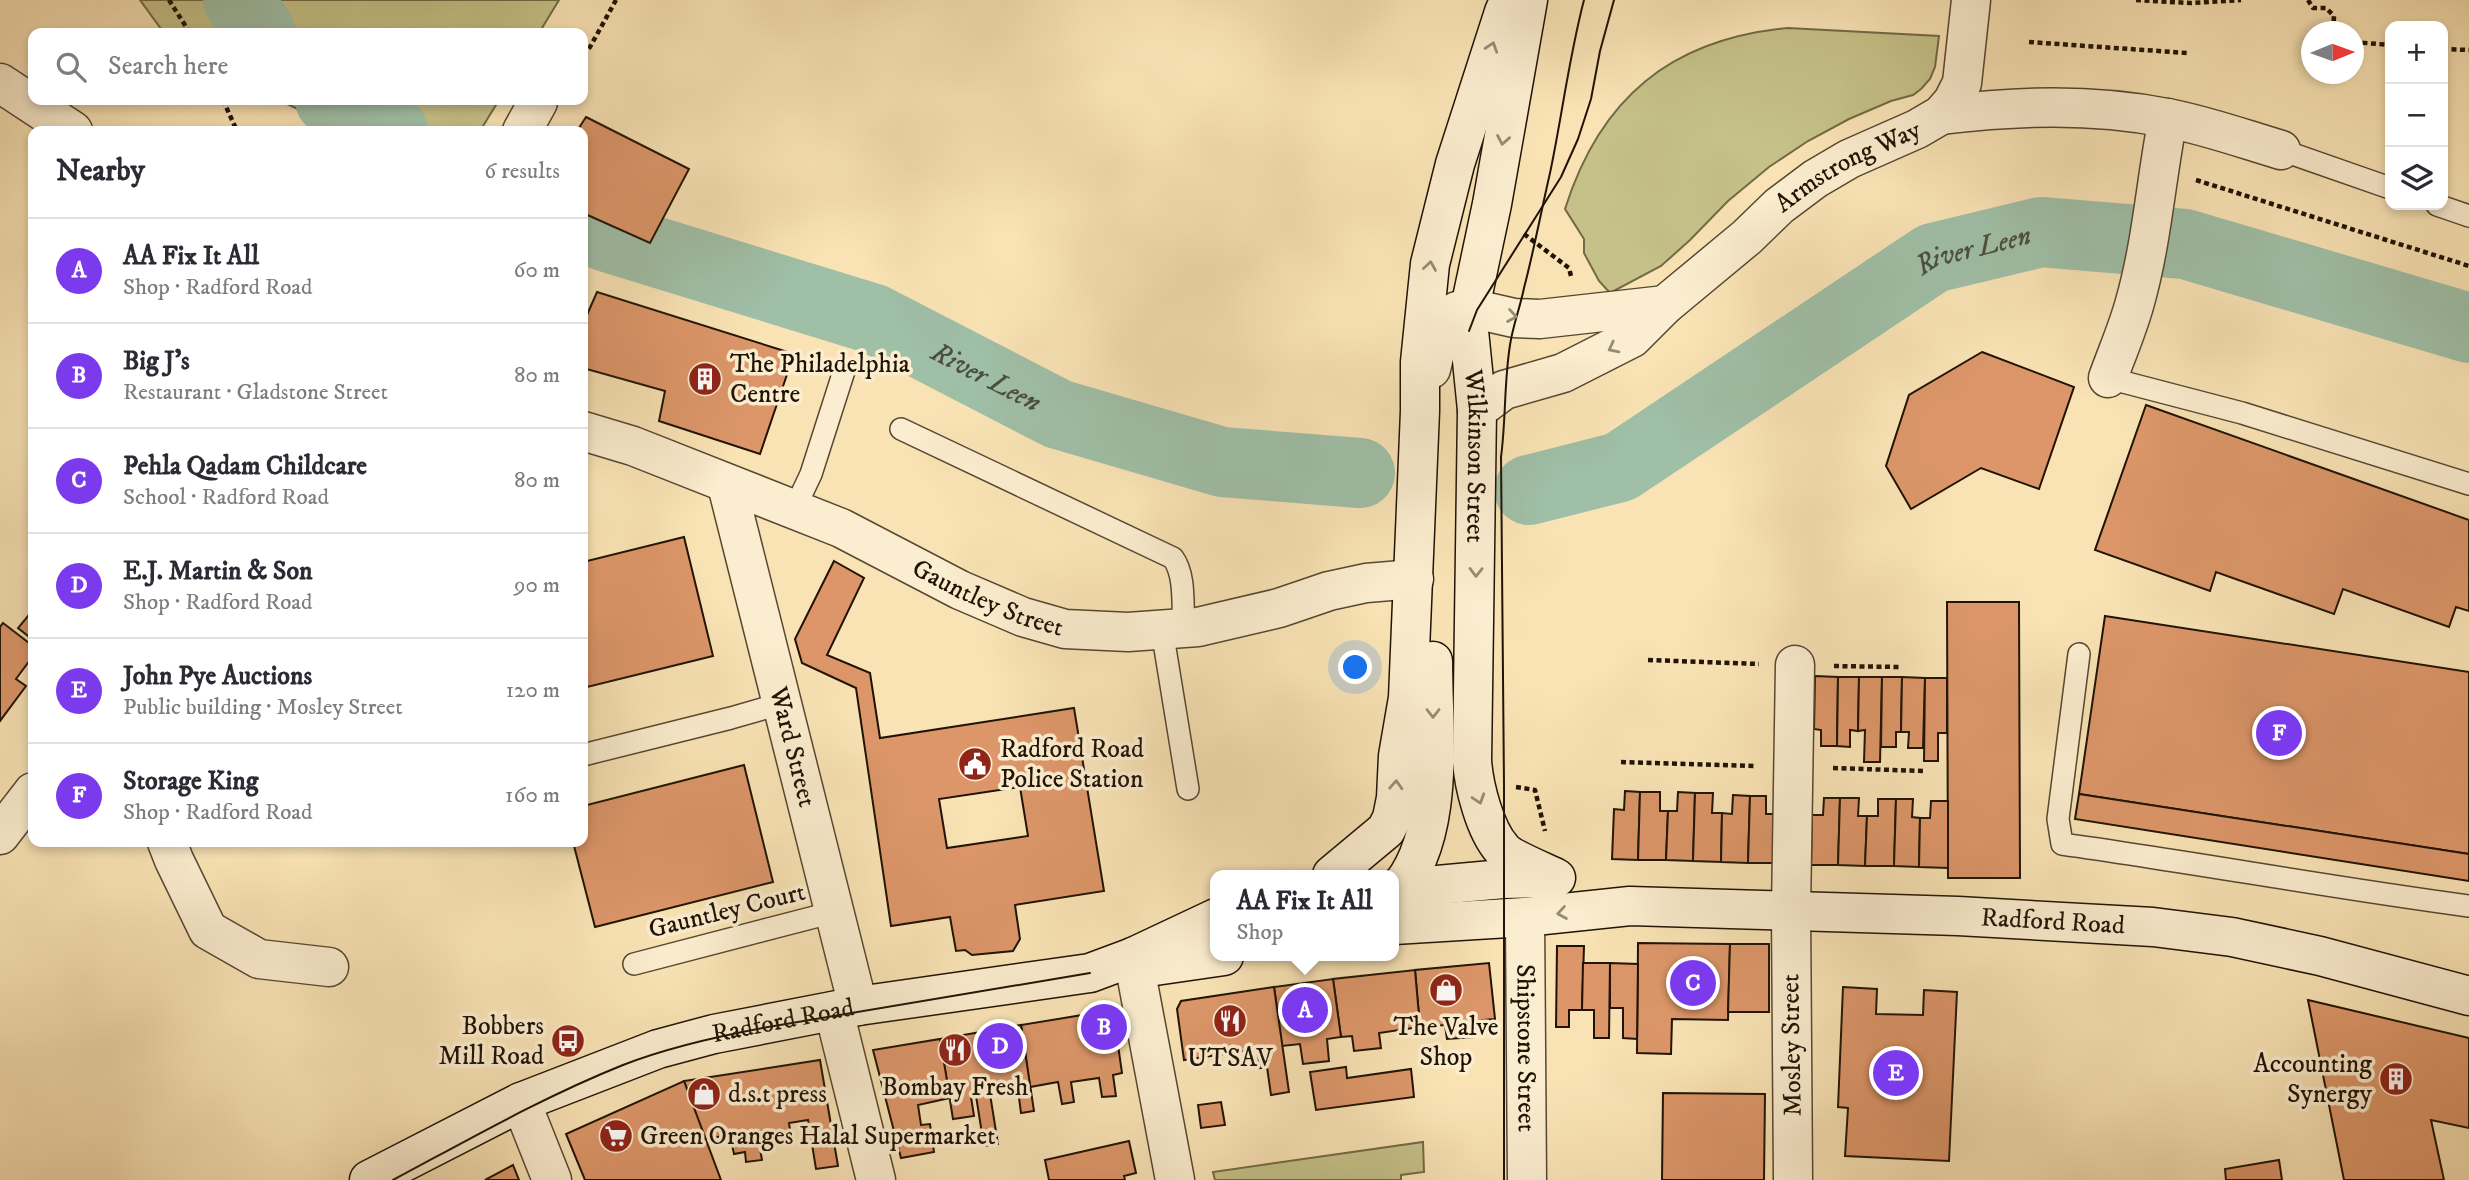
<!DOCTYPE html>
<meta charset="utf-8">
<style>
body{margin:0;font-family:"IM FELL DW Pica",serif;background:#f2f2f3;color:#2b2b33}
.controls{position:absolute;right:21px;top:21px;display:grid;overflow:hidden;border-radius:14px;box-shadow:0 4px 10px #0003}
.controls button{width:63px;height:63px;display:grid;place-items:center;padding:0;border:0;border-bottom:2px solid #e1e1e2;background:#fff;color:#2b2b33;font:35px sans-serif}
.compass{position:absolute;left:2301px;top:21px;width:63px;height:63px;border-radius:50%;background:#fff;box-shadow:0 4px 10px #0003;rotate:89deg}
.you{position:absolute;left:1356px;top:668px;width:24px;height:24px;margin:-18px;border:5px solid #fff;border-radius:50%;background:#1a73e8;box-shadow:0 0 0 10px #1a73e833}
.badge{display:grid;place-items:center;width:46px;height:46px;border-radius:50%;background:#7c3aed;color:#fff;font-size:23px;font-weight:700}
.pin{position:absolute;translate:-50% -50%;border:4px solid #fff;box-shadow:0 2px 7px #0006}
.popup{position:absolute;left:1210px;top:870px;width:189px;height:91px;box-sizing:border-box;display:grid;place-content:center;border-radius:14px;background:#fff;filter:drop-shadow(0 2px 5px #0005);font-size:23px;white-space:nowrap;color:#7c7c81}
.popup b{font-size:26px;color:#2b2b33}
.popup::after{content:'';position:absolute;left:50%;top:100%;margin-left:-14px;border:14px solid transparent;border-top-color:#fff}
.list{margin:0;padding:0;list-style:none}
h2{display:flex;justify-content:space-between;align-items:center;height:91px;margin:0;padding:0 28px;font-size:30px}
h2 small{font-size:23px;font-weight:400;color:#7c7c81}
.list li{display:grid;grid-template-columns:46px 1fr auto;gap:21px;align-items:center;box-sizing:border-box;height:105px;padding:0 28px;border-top:2px solid #e1e1e2}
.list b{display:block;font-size:26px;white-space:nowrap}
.list p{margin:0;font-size:23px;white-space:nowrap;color:#7c7c81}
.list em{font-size:23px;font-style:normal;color:#7c7c81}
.icon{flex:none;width:38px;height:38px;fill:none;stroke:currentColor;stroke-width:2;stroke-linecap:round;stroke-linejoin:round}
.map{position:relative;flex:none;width:2469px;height:1180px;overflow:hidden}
.search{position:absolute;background:#fff;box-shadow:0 4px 10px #0003;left:28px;top:28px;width:560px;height:77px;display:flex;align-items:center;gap:18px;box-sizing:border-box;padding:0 24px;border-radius:14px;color:#7c7c81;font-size:26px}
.panel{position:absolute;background:#fff;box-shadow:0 4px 10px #0003;left:28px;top:126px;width:560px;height:721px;border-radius:14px}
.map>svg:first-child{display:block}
</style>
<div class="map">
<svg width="2469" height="1180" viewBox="0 0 2469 1180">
<rect width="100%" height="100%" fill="#f9e3b5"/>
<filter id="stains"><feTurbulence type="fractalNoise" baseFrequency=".00286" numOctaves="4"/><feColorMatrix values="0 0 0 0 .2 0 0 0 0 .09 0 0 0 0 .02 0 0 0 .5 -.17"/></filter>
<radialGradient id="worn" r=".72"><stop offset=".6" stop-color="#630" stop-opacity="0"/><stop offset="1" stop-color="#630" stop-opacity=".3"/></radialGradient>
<g fill="#c5c188" stroke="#726a46" stroke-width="2">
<polygon points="140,0 559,0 539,33 164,33"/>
<path d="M 1788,28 L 1939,36 L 1935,67 L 1930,79 L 1921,89 L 1913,95 L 1891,101 L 1849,119 L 1808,141 L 1769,167 L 1728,201 L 1690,240 L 1661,266 L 1610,293 L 1599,281 L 1584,253 L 1584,239 L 1565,209 C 1600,98 1671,39 1788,28 Z"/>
<polygon points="279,100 499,100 480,131 343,131"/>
<polygon points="1423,1142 1424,1172 1401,1175 1401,1180 1215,1180 1213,1172"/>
</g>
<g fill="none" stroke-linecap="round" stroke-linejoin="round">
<g stroke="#9fbfa7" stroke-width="70">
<polyline points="238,0 261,33"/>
<polyline points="330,100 393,131"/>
<path id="s1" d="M 583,226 L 604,236 L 874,319 L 1058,414 L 1222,462 L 1360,473"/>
<path id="s2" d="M 1529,490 L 1620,467 L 1933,258 L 2041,232 L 2185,244 L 2469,328"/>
</g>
</g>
<g fill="#dc9669" stroke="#201305" stroke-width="2" fill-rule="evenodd">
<polygon points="586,117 689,169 650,243 583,213 583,131 577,131"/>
<polygon points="597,292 794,354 760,454 659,421 665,391 583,368 583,324"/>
<polygon points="1982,352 2074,387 2039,489 1981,468 1911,509 1886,466 1909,395"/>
<polygon points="2146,405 2469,520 2469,611 2456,607 2449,627 2343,589 2334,614 2216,572 2210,591 2095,550"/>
<polygon points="684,537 713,656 583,688 583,562"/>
<path d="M 834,561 L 864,578 L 827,655 L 870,673 L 880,738 L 1074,708 L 1104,891 L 1015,905 L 1020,939 L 1013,951 L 972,955 L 965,950 L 956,951 L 950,917 L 891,926 L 856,688 L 802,663 L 795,639 ZM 1020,787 L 1028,836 L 947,848 L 939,799 Z"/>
<polygon points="1947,602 2019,602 2020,878 1948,878"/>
<polygon points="33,610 33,640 18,628"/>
<polygon points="2105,616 2469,672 2469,854 2079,794"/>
<polygon points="3,623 33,646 33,656 16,679 26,686 0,721 0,627"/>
<polygon points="1815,676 1838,677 1837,746 1821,746 1821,730 1814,729"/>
<polygon points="1838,677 1859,677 1858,731 1850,730 1850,747 1837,746"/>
<polygon points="1859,677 1882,677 1880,762 1864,762 1865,730 1858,731"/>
<polygon points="1882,677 1902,677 1901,732 1896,732 1896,747 1881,747"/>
<polygon points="1902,677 1925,678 1923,748 1908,748 1909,732 1901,732"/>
<polygon points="1925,678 1947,678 1947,733 1938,733 1938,761 1924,761"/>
<polygon points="744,765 773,882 595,927 573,842 583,842 583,806"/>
<polygon points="1625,791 1640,792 1638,860 1612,859 1614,809 1624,810"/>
<polygon points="1640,792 1660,792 1660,811 1668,811 1666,860 1638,860"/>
<polygon points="1678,792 1695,793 1693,861 1666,860 1668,811 1677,811"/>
<polygon points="1695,793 1713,793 1712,813 1722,813 1721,862 1693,861"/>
<polygon points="2079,794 2469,854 2469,881 2075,819"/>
<polygon points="1733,795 1750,796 1748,863 1721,862 1722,813 1732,814"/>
<polygon points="1750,796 1766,796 1766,814 1776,814 1775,863 1748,863"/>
<polygon points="1824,798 1840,798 1838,865 1811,865 1812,815 1823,815"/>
<polygon points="1840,798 1859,798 1858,816 1867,816 1865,866 1838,865"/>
<polygon points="1878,799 1896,799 1894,866 1865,866 1867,816 1878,816"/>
<polygon points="1896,799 1913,799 1912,817 1920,818 1919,867 1894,866"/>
<polygon points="1931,801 1948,801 1948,868 1919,867 1920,818 1930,818"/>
<polygon points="1638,943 1730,944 1728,1020 1672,1019 1671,1054 1637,1053"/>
<polygon points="1730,944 1769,944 1769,1012 1728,1012"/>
<polygon points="1557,946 1584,946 1582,1010 1569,1010 1569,1027 1556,1027"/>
<polygon points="1489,963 1495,1019 1473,1021 1475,1037 1447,1039 1445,1025 1420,1027 1415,970"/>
<polygon points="1583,963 1610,963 1609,1038 1594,1038 1594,1010 1582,1010"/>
<polygon points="1610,963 1638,964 1637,1039 1623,1038 1623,1008 1610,1008"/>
<polygon points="1415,970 1420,1027 1379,1033 1381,1048 1354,1051 1352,1036 1341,1037 1333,979"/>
<polygon points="1333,979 1341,1037 1327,1039 1329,1061 1303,1064 1300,1044 1282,1046 1274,987"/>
<polygon points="1274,987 1289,1092 1271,1095 1267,1067 1260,1068 1257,1049 1184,1060 1177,1009 1181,1001"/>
<polygon points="1843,987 1877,989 1876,1014 1923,1015 1924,990 1957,992 1949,1161 1845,1156 1848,1108 1838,1107"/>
<polygon points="2308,1000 2469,1038 2469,1128 2431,1120 2444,1180 2344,1180"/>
<polygon points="1113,1010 1122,1073 1113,1075 1116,1096 1102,1097 1099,1078 1071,1082 1074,1102 1062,1104 1058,1082 1030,1087 1021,1025"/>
<polygon points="1021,1025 1034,1111 1021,1113 1018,1090 990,1094 998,1144 984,1146 976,1096 971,1097 974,1116 953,1119 940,1039"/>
<polygon points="940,1039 950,1098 918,1105 921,1125 930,1124 934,1152 901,1158 873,1050"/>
<polygon points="820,1060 838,1166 816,1169 808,1120 789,1123 792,1143 772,1146 769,1130 757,1132 762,1160 746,1162 745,1152 734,1154 730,1135 705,1139 684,1081"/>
<polygon points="1346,1067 1347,1078 1411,1069 1414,1097 1316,1110 1310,1072"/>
<polygon points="684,1081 721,1180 585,1180 566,1134"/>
<polygon points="1663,1093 1765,1094 1764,1180 1662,1180"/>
<polygon points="1221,1102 1225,1125 1201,1128 1198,1105"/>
<polygon points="1129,1141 1136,1173 1124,1176 1125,1180 1049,1180 1045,1160"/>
<polygon points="2279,1160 2282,1180 2226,1180 2225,1169"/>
<polygon points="513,1165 519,1180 485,1180"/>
</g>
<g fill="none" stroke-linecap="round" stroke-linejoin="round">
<g stroke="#564731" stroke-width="24">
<g id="lane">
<polyline points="2281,150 2390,188"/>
<polyline points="2437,205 2469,216"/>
<polyline points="2108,378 2242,413 2469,484"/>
<path d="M 901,429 L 1173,558 C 1186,576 1182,606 1184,628"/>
<polyline points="794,510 811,474 844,371"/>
<polyline points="1162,630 1188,789"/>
<path d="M 2079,654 L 2058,819 L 2062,844 C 2198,863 2333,888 2469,906"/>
<polyline points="583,755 731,718 783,703"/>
<polyline points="634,964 834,912"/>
</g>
</g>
<g stroke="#564731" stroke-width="41">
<g id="street">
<polyline points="0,83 73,131"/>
<path d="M 1941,115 C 2017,106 2090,103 2167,118 C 2205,125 2244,139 2281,150"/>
<polyline points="522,131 538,102"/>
<polyline points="1431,369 1443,320 1457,311 1470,308 1514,318 1540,319 1665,305"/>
<path d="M 2108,378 C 2117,353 2128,328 2135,302 C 2152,242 2156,179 2168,118"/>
<path id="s3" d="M 1477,410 L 1504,390 L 1563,373 L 1632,338 L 1665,305 L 1747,237 L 1779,206 L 1815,179 L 1849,159 L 1917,129 L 1941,115 L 1953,101 L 1962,83 L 1971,0"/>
<path id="s4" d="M 583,431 L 633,446 L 841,528 L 960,590 L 1023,617 L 1065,629 L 1128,632 L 1198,627 L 1279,608 L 1329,591 L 1366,583 L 1414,579"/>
<path id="s5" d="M 727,485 L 858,1006"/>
<polyline points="0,835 33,792"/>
<polyline points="167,842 174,860 208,930 259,959 329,967"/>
<path id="s6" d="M 1525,917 L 1527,1180"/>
<polyline points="1133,957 1175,1180"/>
<polyline points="834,1011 876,1180"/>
<polyline points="521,1102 552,1180"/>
<polyline points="1793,1180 1791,911 1795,665"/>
</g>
</g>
<g stroke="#201305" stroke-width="41">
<g id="secondary">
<path id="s7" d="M 1528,0 L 1492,204 L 1470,308 L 1469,331 L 1477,410 L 1472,761 C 1474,787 1485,830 1502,849 C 1509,858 1544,872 1556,878"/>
<polyline points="1332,875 1386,830 1392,818 1396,798 1398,756 1408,698 1420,411 1420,362 1430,264 1455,164 1504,12 1509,1"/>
<polyline points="1394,889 1503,879 1552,878"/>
<path d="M 1394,894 C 1447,841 1433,731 1433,661"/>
<path id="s8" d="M 1394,925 L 1525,917 L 1630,906 L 1958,916 L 2153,927 L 2232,937 L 2320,956 L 2469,996"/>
<polyline points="1134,969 1224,956"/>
<path id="s9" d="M 369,1180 L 521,1102 L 658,1049 L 714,1034 L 858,1006 L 1090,973 L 1133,957 L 1216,918"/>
</g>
</g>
<g stroke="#201305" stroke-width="4.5" stroke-dasharray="5 3.5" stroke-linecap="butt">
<polyline points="169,0 190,33"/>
<polyline points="2136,0 2190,3 2241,0"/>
<polyline points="2308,0 2313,8 2326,8 2334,16 2333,32"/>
<polyline points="2029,42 2187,53"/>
<polyline points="2354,42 2390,45"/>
<polyline points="2443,49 2469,50"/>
<polyline points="583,55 590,47 616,0"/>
<polyline points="223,100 237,131"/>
<polyline points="2196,180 2469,266"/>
<polyline points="1524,234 1569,268 1571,276"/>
<polyline points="1648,660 1759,664"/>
<polyline points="1834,666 1899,667"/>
<polyline points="1621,762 1754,766"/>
<polyline points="1833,768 1923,771"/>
<polyline points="1516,787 1535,790 1545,831"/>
</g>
<use href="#lane" stroke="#fbedcf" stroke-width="21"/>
<use href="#street" stroke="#fbedcf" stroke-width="38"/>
<use href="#secondary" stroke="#fbedcf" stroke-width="38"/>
<g stroke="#201305" stroke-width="2">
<polyline points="1469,331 1477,310 1561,177 1578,139 1591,99 1600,51 1614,0"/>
<path d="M 393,1180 C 468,1140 543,1097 623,1065 C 669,1047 719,1036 768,1027 L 1090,973"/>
<path d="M 1504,1180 L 1504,785 L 1501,457 C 1506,420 1504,382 1510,345 C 1513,325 1520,308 1524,288 C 1534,250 1541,212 1550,173 C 1562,116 1569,57 1584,0"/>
</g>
</g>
<defs><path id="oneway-chevron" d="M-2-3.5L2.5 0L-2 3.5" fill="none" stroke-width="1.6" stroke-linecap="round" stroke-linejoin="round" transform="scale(1.75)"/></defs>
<g stroke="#988b74">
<use href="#oneway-chevron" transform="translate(1492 47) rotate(-72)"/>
<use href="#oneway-chevron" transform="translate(1503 140) rotate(100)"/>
<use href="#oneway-chevron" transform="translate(1430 266) rotate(-81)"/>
<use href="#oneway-chevron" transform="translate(1512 316) rotate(9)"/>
<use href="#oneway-chevron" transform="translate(1613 348) rotate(153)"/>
<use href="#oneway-chevron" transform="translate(1476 572) rotate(91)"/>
<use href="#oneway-chevron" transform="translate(1433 713) rotate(90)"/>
<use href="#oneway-chevron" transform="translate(1396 785) rotate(-87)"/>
<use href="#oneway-chevron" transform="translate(1479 799) rotate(72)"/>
<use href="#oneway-chevron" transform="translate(1562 913) rotate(171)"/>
</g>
<defs>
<g id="building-disc" transform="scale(1.75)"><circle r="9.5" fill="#8f2418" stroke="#fbedcf"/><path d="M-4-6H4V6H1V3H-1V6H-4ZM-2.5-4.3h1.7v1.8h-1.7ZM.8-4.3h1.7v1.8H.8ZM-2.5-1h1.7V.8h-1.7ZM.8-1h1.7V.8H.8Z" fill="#fff"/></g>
<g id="civic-disc" transform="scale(1.75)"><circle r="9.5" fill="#8f2418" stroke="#fbedcf"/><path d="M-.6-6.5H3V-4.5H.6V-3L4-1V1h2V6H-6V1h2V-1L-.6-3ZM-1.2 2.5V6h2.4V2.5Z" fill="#fff"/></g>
<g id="shop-disc" transform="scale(1.75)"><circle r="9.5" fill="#8f2418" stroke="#fbedcf"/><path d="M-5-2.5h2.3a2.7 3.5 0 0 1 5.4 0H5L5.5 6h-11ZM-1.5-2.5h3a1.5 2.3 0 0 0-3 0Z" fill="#fff"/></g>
<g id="restaurant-disc" transform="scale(1.75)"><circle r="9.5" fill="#8f2418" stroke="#fbedcf"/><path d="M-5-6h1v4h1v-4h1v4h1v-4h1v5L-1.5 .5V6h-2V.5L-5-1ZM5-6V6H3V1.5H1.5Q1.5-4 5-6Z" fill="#fff"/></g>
<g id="bus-disc" transform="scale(1.75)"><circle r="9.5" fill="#8f2418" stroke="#fbedcf"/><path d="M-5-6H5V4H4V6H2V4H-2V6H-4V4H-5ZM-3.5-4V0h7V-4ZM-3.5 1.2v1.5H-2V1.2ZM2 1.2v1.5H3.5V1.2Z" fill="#fff"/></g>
<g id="supermarket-disc" transform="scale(1.75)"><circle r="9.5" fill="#8f2418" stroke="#fbedcf"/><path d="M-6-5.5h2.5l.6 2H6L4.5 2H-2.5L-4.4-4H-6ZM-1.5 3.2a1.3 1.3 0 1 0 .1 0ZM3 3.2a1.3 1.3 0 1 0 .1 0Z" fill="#fff"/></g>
</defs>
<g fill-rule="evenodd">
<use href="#building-disc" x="705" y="379"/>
<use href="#civic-disc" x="975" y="764"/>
<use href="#shop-disc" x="1446" y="990"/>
<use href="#restaurant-disc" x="1230" y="1021"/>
<use href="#bus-disc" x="568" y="1041"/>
<use href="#restaurant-disc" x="955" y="1050"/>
<use href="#building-disc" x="2396" y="1079"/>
<use href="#shop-disc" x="704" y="1094"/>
<use href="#supermarket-disc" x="616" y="1136"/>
</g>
<g text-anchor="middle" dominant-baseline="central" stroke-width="7" stroke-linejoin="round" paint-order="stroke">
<g font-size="26" fill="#201305" stroke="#fbedcf">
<text stroke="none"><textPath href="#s3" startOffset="450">Armstrong Way</textPath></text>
<text stroke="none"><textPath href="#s7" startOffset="462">Wilkinson Street</textPath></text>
<text stroke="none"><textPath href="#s4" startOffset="439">Gauntley Street</textPath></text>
<text stroke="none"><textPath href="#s5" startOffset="270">Ward Street</textPath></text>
<text transform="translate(727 911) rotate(-14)">Gauntley Court</text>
<text stroke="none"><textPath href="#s8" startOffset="660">Radford Road</textPath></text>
<text stroke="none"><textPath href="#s9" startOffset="446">Radford Road</textPath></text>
<text transform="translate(1792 1045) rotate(-91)">Mosley Street</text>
<text stroke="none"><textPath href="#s6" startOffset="131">Shipstone Street</textPath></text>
</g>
<g font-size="26" fill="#201305" stroke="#fbedcf" text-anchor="start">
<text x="730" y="364">The Philadelphia<tspan x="730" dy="30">Centre</tspan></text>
<text x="1000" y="749">Radford Road<tspan x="1000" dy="30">Police Station</tspan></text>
<text x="544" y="1026" text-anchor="end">Bobbers<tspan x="544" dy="30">Mill Road</tspan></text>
<text x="1446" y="1027" text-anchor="middle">The Valve<tspan x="1446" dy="30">Shop</tspan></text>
<text x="1230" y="1058" text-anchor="middle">UTSAV</text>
<text x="2372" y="1064" text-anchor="end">Accounting<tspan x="2372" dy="30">Synergy</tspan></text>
<text x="955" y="1087" text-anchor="middle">Bombay Fresh</text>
<text x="728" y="1094">d.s.t press</text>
<text x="640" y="1136">Green Oranges Halal Supermarket</text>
</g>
<g font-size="28" font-style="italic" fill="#4c4f3e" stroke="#fbedcf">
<text stroke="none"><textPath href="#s2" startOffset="511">River Leen</textPath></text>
<text stroke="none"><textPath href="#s1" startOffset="432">River Leen</textPath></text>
</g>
</g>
<rect width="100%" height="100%" filter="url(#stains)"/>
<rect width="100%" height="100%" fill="url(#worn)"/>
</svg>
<div class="controls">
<button>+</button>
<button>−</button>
<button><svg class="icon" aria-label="layers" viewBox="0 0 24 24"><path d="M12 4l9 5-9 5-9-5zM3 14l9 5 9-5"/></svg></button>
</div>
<svg class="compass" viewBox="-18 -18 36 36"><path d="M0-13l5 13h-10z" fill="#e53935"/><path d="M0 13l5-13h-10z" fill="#7c7c81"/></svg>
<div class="you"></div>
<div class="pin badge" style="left:1305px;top:1010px">A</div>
<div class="popup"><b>AA Fix It All</b>Shop</div>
<div class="pin badge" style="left:1104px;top:1027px">B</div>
<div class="pin badge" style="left:1693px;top:983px">C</div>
<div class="pin badge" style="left:1000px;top:1046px">D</div>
<div class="pin badge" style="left:1896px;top:1073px">E</div>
<div class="pin badge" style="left:2279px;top:733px">F</div>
<div class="search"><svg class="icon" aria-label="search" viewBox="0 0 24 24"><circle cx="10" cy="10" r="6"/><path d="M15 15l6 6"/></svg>Search here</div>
<section class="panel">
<h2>Nearby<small>6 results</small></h2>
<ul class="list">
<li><span class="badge">A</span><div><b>AA Fix It All</b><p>Shop · Radford Road</p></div><em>60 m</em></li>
<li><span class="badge">B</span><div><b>Big J's</b><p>Restaurant · Gladstone Street</p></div><em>80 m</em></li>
<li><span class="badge">C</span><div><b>Pehla Qadam Childcare</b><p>School · Radford Road</p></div><em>80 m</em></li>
<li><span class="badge">D</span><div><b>E.J. Martin &amp; Son</b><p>Shop · Radford Road</p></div><em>90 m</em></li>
<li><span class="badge">E</span><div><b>John Pye Auctions</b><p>Public building · Mosley Street</p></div><em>120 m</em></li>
<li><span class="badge">F</span><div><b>Storage King</b><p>Shop · Radford Road</p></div><em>160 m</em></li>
</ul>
</section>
</div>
